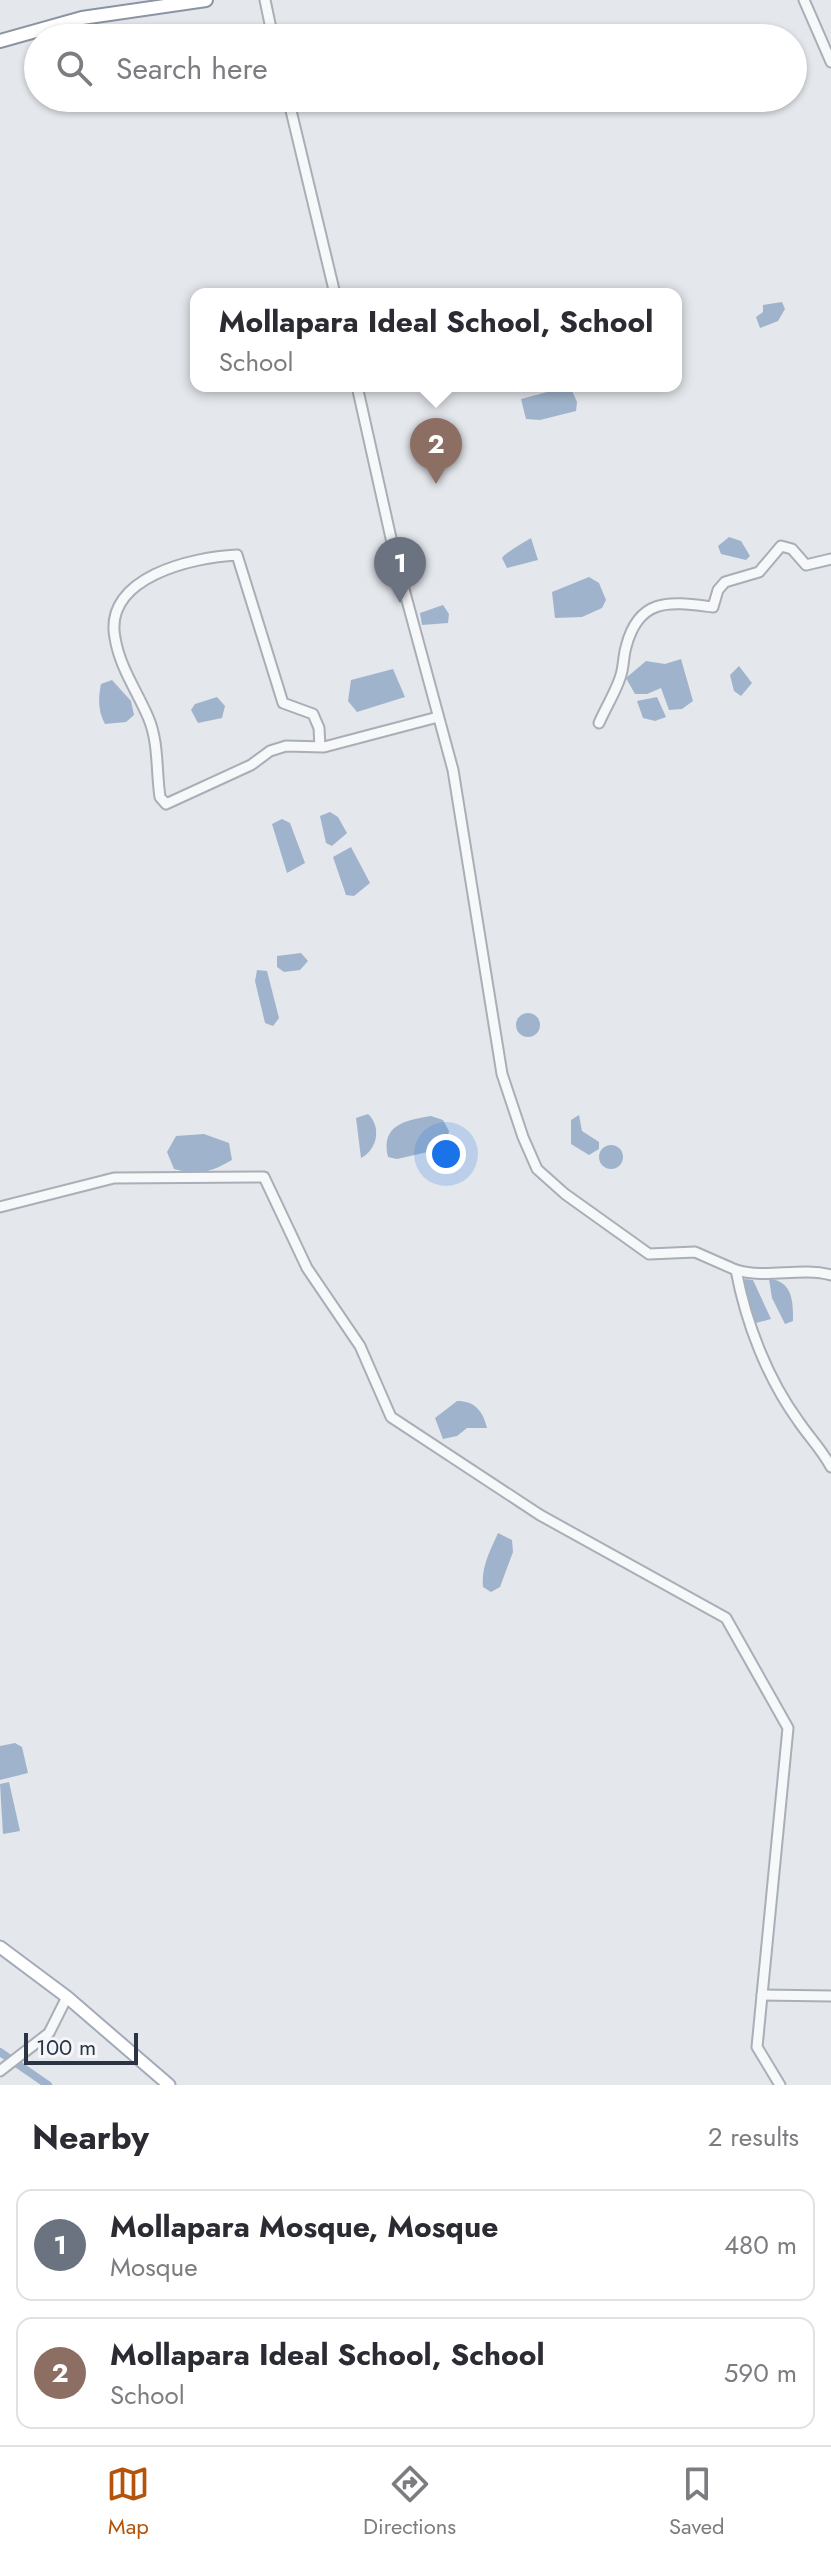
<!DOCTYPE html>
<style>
body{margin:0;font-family:Jost,sans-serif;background:#f7f7f7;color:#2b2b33}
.scale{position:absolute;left:24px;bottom:20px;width:114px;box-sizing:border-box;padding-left:8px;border:4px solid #2b3445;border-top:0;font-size:22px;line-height:28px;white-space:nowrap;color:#2b3445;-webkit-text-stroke:6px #f4f6f9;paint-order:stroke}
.you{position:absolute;left:446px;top:1154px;width:28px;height:28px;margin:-20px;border:6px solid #fff;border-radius:50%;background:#1a73e8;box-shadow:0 0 0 12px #1a73e833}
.badge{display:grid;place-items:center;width:52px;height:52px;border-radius:50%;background:#b45309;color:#fff;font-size:26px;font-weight:700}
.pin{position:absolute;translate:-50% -66px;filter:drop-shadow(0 2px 4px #0008)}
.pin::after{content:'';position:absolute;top:42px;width:28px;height:24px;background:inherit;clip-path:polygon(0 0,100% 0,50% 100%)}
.popup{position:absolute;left:190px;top:288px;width:492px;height:104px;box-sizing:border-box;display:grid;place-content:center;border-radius:16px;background:#fff;filter:drop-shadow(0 2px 6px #0005);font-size:26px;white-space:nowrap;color:#7c7c81}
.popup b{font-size:30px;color:#2b2b33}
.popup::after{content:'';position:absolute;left:50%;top:100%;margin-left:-16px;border:16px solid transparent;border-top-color:#fff}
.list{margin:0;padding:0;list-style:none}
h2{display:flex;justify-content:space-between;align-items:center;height:104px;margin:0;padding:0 32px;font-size:34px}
h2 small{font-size:26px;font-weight:400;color:#7c7c81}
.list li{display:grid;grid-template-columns:52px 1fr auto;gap:24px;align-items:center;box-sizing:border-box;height:112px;margin:0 16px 16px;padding:0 16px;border:2px solid #e1e1e2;border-radius:16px}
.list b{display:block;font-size:30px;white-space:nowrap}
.list p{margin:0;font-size:26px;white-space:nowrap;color:#7c7c81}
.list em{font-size:26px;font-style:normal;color:#7c7c81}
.icon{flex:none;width:44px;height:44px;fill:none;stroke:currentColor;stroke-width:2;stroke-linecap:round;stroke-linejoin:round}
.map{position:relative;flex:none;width:831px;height:2085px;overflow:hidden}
.search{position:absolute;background:#fff;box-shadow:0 2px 6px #0004;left:24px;right:24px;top:24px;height:88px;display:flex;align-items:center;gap:20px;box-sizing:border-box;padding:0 28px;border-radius:44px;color:#7c7c81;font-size:30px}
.sheet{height:360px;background:#fff}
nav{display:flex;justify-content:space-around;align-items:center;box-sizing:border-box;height:112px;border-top:2px solid #e1e1e2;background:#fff;font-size:22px;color:#7c7c81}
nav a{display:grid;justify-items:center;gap:4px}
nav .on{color:#b45309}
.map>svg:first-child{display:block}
</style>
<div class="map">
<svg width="831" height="2085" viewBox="0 0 831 2085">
<rect width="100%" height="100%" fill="#e4e7ec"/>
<g fill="#9fb4cc">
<polygon points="782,302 785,309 778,321 760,328 756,317 763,312 763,305"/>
<polygon points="570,386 577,402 576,411 540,420 526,419 521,399"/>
<polygon points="729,537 741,541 750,556 746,560 721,554 718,546"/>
<path d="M 531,538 L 538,560 L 507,568 L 502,558 C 505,553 526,541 531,538 Z"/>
<polygon points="589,577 599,583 606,600 602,608 582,617 555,618 552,592"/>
<polygon points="443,605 449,614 448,623 422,625 420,613"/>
<polygon points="681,659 693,701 682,709 669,710 661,688 647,694 635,694 626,678 646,661 665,664"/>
<polygon points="739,666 752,683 741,696 734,691 730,675"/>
<polygon points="393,669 405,697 357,712 348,701 351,680"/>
<path d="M 112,680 L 131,701 L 134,715 L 126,722 L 105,724 C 98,711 98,699 101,684 Z"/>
<polygon points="217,697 225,706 222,718 198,723 191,710 195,704"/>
<polygon points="657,697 666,717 655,721 643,718 637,701"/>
<polygon points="330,812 338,817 347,833 332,846 326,843 320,816"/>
<polygon points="282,819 290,823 305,863 287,873 272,824"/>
<polygon points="351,847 370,883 354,896 346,895 333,857"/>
<polygon points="301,953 308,961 300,970 284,972 277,967 277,956"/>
<polygon points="257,970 267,971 279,1018 273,1026 265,1023 255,981"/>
<circle cx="528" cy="1025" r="12"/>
<path d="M 368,1114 C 382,1127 377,1150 361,1158 L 356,1118 Z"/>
<polygon points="579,1115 582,1131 599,1142 599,1149 589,1155 571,1144 571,1120"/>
<path d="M 431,1116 L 443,1120 L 449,1131 L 445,1148 L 397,1159 L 388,1157 C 380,1124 407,1120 431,1116 Z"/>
<path d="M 204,1134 L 229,1143 L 232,1160 C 211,1172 199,1176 174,1169 L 167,1152 L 176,1136 Z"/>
<circle cx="611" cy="1157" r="12"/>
<path d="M 745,1279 L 753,1280 L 771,1319 L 756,1323 C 748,1311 742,1293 745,1279 Z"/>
<path d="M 769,1279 C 793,1281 793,1302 793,1321 L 785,1324 L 772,1298 Z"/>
<path d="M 457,1401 C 475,1401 483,1411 487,1428 L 467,1428 L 457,1436 L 443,1439 L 435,1418 Z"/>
<path d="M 498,1533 L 512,1540 L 513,1552 L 500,1587 L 491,1592 L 483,1587 C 481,1567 490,1551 498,1533 Z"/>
<polygon points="15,1743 22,1747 28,1773 0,1780 0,1746"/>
<polygon points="9,1782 20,1831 3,1834 0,1784"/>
</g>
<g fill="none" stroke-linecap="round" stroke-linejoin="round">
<polyline stroke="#9fb4cc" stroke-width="8" points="0,2052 48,2085"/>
<g stroke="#a9aeb7" stroke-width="13">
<g id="minor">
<polyline points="265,0 273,38"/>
<polyline points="804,0 831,62"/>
<polyline points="288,98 335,294"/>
<path d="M 357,386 L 395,556 L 453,770 L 502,1074 L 523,1137 L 537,1169 L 565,1194 L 649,1254 L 695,1252 L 736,1270 C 746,1323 767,1378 799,1422 C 810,1438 822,1450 831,1467"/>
<path d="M 599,723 C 606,707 615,693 620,678 C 624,668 623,657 626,647 C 639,596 671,602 713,607 L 718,590 L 725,582 L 759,572 L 781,546 L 792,549 L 806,565 L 831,559"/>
<path d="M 320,747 L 319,728 L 313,714 L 283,703 L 237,555 C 193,557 103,577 115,638 C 120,668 137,691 148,717 C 159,742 156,771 160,797 L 166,804 L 251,765 L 270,751 L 286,746 L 324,747 L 438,717"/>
<polyline points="0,1207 114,1178 264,1177 307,1268 360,1346 391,1417 540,1515 726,1618 788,1728 757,2047 780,2085"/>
<path d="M 736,1270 C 767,1279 800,1267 831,1275"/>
<polyline points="762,1995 831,1996"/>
<polyline points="0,2071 49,2033 67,1997"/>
</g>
</g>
<g stroke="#a3abb8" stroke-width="15">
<polyline id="major" points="0,1947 67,1997 169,2085"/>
</g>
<g stroke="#8b94a3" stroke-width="16">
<polyline id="highway" points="0,41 82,18 206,0"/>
</g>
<use href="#minor" stroke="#f7f8fa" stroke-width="9"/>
<use href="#major" stroke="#fff" stroke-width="11"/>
<use href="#highway" stroke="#fff" stroke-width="12"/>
</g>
</svg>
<div class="scale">100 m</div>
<div class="you"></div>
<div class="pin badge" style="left:400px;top:603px;background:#6b7280">1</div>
<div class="pin badge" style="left:436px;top:484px;background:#8d6e63">2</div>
<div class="popup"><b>Mollapara Ideal School, School</b>School</div>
<div class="search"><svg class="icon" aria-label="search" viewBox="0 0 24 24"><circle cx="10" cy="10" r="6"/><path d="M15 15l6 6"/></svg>Search here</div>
</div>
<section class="sheet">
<h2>Nearby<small>2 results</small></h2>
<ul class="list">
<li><span class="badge" style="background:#6b7280">1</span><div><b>Mollapara Mosque, Mosque</b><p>Mosque</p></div><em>480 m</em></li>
<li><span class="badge" style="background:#8d6e63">2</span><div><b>Mollapara Ideal School, School</b><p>School</p></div><em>590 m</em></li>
</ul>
</section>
<nav>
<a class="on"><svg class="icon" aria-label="map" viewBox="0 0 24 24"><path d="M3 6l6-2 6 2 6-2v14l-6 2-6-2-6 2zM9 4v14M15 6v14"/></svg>Map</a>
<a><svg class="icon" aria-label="directions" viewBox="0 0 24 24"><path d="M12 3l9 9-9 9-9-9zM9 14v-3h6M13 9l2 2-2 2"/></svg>Directions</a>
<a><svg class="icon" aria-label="saved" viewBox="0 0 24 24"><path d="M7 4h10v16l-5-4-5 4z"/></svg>Saved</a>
</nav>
